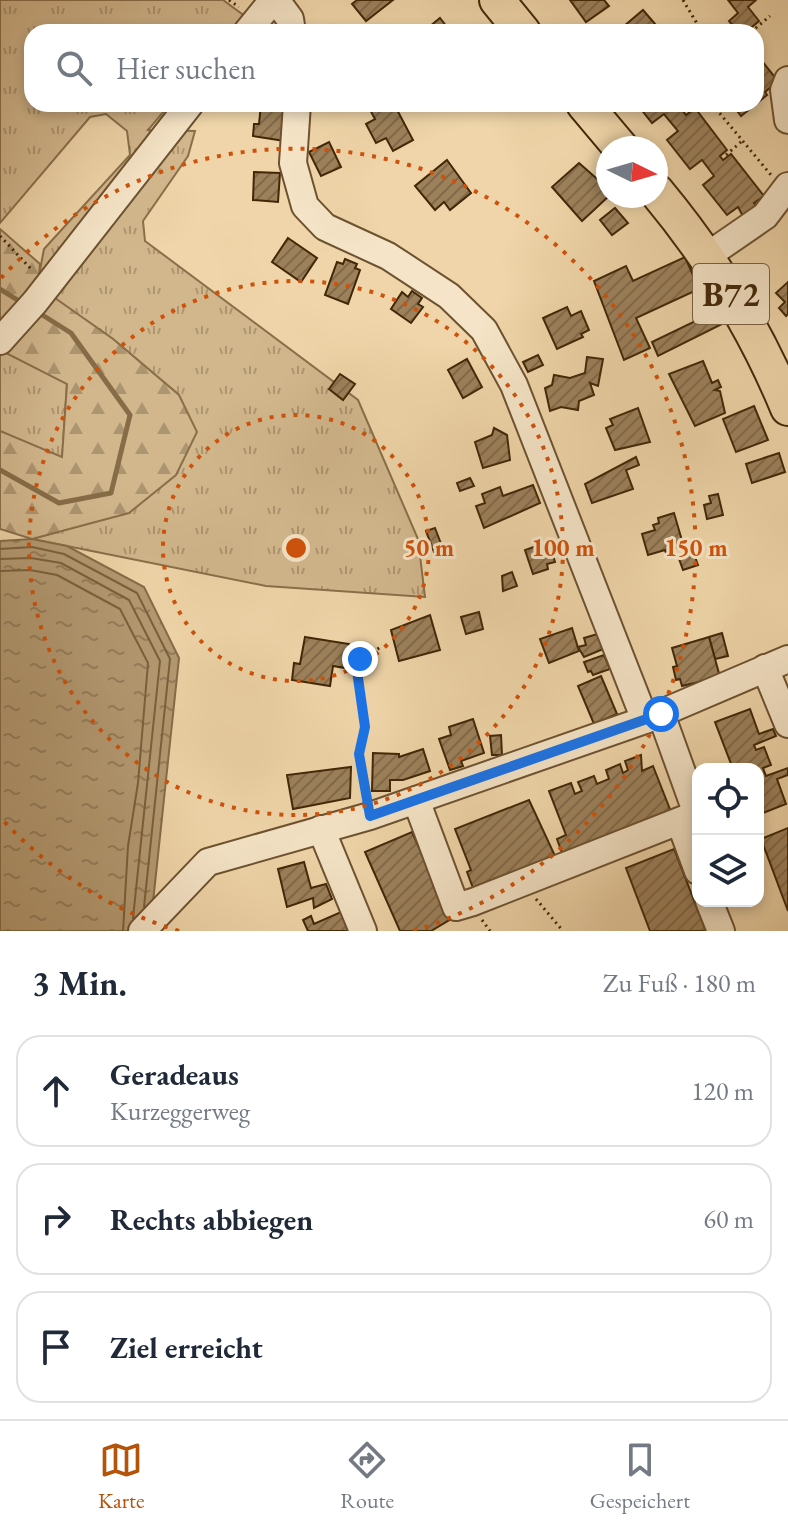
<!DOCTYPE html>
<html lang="de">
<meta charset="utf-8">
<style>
body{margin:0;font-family:"EB Garamond",serif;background:#f2f2f3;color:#1f2937}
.controls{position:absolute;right:24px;bottom:24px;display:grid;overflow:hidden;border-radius:16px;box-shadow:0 4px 12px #0003}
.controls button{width:72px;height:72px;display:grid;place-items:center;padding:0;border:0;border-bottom:2px solid #e0e1e3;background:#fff;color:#1f2937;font:40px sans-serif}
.compass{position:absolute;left:596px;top:136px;width:72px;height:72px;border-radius:50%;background:#fff;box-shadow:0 4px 12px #0003;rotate:95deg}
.stop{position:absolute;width:24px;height:24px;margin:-18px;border:6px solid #1a73e8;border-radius:50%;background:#fff}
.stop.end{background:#1a73e8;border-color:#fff;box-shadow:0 2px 8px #0008}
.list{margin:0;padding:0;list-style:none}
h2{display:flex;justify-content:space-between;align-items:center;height:104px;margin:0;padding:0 32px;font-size:34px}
h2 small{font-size:26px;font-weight:400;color:#747a83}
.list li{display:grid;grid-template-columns:52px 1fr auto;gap:24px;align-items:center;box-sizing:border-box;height:112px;margin:0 16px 16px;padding:0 16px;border:2px solid #e0e1e3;border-radius:24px}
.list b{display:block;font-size:30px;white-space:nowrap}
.list p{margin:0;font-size:26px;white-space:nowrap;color:#747a83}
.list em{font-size:26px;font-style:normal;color:#747a83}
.icon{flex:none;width:44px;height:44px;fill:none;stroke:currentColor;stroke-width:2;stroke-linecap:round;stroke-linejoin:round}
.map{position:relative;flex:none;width:788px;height:931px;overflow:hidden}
.search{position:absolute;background:#fff;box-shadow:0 4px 12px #0003;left:24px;right:24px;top:24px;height:88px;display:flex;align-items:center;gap:20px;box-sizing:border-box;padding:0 28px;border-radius:24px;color:#747a83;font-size:30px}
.sheet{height:488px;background:#fff}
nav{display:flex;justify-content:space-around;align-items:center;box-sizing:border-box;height:112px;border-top:2px solid #e0e1e3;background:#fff;font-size:22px;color:#747a83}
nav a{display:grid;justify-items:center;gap:4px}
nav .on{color:#b45309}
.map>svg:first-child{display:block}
</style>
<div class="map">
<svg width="788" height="931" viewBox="0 0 788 931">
<defs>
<pattern id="grass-tufts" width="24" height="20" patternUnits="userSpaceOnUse" patternTransform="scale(2)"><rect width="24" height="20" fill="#d2b78d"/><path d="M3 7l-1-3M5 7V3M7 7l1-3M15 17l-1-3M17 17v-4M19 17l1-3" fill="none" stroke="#ac9571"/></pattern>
<pattern id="forest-firs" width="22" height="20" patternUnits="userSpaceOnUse" patternTransform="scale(2)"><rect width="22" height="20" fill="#d2b78d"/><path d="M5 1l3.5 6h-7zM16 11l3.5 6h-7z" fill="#ac9571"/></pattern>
<pattern id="water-ripples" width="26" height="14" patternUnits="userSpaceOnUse" patternTransform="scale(2)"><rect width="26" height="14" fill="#b49a72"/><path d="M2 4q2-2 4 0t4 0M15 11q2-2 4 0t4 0" fill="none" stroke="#947e5c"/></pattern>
<pattern id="building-hatch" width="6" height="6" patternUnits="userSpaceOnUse" patternTransform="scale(2)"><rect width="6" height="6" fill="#9c815b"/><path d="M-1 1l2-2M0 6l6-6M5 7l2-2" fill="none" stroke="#816a49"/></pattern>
</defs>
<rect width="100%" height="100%" fill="#efd5a9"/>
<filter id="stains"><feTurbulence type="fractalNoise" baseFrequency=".0025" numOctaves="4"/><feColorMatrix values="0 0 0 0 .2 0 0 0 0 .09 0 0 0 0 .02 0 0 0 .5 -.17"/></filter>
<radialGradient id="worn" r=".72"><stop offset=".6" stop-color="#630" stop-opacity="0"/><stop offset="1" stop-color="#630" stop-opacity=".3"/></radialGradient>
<g fill="url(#grass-tufts)" stroke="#8a6f4a" stroke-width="2">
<polygon points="0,0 223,0 246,17 232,32 32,32 32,104 170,104 148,130 195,131 188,156 143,221 145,241 358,400 418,539 425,597 266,586 32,539 129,512 179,395 113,339 37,286 44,249 130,155 127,131 106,114 90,117 0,223"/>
<polygon points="0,350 67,383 62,458 0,431"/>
</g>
<polygon fill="url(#forest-firs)" stroke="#8a6f4a" stroke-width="2" points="0,229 40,264 38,286 113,339 179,395 197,432 176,475 129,513 32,539 0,529 0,431 62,457 67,384 0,350"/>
<polygon fill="url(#water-ripples)" stroke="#866c47" stroke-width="2" points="32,539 67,546 144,587 179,658 151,921 158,931 0,931 0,541"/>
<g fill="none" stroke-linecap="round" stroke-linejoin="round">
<g stroke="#7b603c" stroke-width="2">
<polyline points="0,549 32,547 64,554 137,593 170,659 144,907"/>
<polyline points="0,559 31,558 61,563 129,600 160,661 133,918"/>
<polyline points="0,571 30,570 57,575 120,609 148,663 138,783 128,846 123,931"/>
</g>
<g stroke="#866c47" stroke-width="5">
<polyline points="0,289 24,304"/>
<polyline points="0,470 59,503 111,493 130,415 71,333 36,311"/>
</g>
</g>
<g fill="url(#building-hatch)" stroke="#422707" stroke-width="2">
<polygon points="357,0 393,0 366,21 352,4"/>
<polygon points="570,0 604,0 609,6 586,22"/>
<polygon points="728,0 756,0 748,7 759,21 746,32 738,32 729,21 738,13"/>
<polygon points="643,10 662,32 617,32"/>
<polygon points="440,18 451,32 423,32"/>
<polygon points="757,55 778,81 765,92 767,95 741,116 732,104 756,104"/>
<polygon points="261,104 288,104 285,141 253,136 254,124 259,124"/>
<polygon points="376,104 394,104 413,140 393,151 386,138 376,143 366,124 375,119 369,108"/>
<polygon points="637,104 687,104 681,109 686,115 695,108 727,150 720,156 723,160 731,154 764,196 754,203 759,209 745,220 738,207 727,215 703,185 714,176 702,160 690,169 667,140 678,131 664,114 652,123"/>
<polygon points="329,142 341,167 321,176 309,152"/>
<polygon points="447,160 471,193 450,210 444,202 435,210 415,186"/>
<polygon points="579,163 604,185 601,188 609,196 582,221 552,187"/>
<polygon points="254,172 280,173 278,202 253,200"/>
<polygon points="615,208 628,223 612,235 600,220"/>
<polygon points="288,238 317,258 301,282 272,262"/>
<polygon points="685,257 699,289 636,318 650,348 624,360 594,281 626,266 633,281"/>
<polygon points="345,259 357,264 355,268 360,270 348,304 325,295 337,262 343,264"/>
<polygon points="788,282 788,314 786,316 779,308 785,302 776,293"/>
<polygon points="412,291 422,298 418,304 423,307 411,323 391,309 402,292 408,297"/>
<polygon points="567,307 571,316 581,311 589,330 581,334 583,337 557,349 543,318"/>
<polygon points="716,311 722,324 658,356 652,342"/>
<polygon points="538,355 543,365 528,372 523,362"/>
<polygon points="587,357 603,359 598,386 590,383 594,395 579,401 578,410 561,407 550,411 545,388 552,385 554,375 570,378 585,373"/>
<polygon points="467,359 482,387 463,398 448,370"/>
<polygon points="703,361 712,383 718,380 721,387 715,390 720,391 725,413 695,426 669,374"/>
<polygon points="340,374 355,384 343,400 329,389"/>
<polygon points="754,406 768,440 736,452 723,419"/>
<polygon points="638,408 650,442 615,450 606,428 613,425 610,419"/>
<polygon points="494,428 507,435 510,460 483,468 475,442 492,435"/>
<polygon points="779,453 785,472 752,483 746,464"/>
<polygon points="636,457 639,465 626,470 633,489 592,503 585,484"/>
<polygon points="470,478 474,486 460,491 457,483"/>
<polygon points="533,485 540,503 484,528 476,506 485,503 482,494 500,487 503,496"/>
<polygon points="718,494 723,515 707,519 704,505 711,503 709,496"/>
<polygon points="674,513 683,544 666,553 665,550 648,555 642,534 655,530 653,525 659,523 658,518"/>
<polygon points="435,528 443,549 434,552 426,531"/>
<polygon points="539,545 540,548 550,545 555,562 547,564 548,569 533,574 525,550"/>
<polygon points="693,551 698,565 683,570 678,556"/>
<polygon points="512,572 517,586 503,591 502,576"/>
<polygon points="479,612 483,629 466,634 461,617"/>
<polygon points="430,615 440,650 399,661 391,630"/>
<polygon points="572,628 579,651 549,663 540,639"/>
<polygon points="601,633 606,648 584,657 578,647 586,645 584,638"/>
<polygon points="722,633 728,656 715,659 709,637"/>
<polygon points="305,637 349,644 345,668 333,666 330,686 292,680 294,663 300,664"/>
<polygon points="709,637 720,677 682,686 680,679 676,680 673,667 677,666 672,648"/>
<polygon points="604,655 610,669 593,675 591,671 588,672 584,662"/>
<polygon points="601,676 617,714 594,724 578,686"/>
<polygon points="750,709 759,734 773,729 776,736 754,745 756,750 764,747 771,765 763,768 766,776 788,768 788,775 777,779 786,804 758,815 758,769 733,769 715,722"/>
<polygon points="473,719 484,753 461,761 463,766 450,770 439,739 451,735 449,727"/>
<polygon points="501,735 502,755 492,755 490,736"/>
<polygon points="423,749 430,771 403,780 390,780 390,791 372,791 373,753 399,754 399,757"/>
<polygon points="641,755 642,771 653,766 671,812 562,853 557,839 566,835 549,791 571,783 575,794 582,791 578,782 594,776 597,784 609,779 606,770 620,764 623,773 628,770 625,761"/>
<polygon points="351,767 350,798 293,809 287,775"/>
<polygon points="529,800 555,856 473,888 467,872 471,870 455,829"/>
<polygon points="788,828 788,911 761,839"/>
<polygon points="412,832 451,919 431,931 400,931 365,852"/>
<polygon points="674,849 706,931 650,931 626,868"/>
<polygon points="304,862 311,888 326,884 332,899 314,908 313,898 287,907 278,869"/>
<polygon points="341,912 350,931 308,931 303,920 311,916 314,924"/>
</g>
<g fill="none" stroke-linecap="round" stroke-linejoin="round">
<g stroke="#6d5230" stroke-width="30">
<g id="minor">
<polyline points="276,0 290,19 292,32"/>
<polyline points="247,32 273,0"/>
<polyline points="788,80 784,90 788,120"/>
<polyline points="297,104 293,163 305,206 325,227 388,256 449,296 484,330 514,385 645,720"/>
<polyline points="707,256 765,216 788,186"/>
<polyline points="0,341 35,302 190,104"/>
<polyline points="765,668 788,724"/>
<polyline points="416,800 456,907 473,902 697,814 661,714"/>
<polyline points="680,822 698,871"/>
<polyline points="321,829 363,931"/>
<polyline points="709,901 721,931"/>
<polyline points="142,931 208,862 370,816 645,720 788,659"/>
</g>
</g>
<g stroke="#422707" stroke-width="38">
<g id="major">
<polyline points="497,0 523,32"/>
<polyline points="584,104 621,148"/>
<path d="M 656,191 C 711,257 755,328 788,408"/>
</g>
</g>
<g stroke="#422707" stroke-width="3" stroke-dasharray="2 4" stroke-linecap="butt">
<polyline points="229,0 239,7"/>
<polyline points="683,0 702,32"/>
<polyline points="751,32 770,16"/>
<polyline points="712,104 771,175"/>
<polyline points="687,110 694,104"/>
<polyline points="726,155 742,141"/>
<polyline points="0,236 33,271"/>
<polyline points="364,793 359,754 365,727 357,671 360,659 381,647"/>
<polyline points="536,899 563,931"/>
<polyline points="482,920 490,931"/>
</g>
<use href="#minor" stroke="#f5e4c7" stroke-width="26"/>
<use href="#major" stroke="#efd5a9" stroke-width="34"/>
</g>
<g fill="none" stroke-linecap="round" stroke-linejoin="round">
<polyline stroke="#1a73e8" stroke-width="10" points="360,659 357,671 365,727 359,754 370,816 661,714"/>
</g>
<g fill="none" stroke="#cf520b" stroke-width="4" stroke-dasharray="4 8">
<circle cx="296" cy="548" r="133"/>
<circle cx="296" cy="548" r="267"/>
<path d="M179 931A400 400 0 0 1 1 818M1 278A400 400 0 1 1 413 931"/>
</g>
<g text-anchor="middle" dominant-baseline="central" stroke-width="6" stroke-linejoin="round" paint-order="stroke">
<rect fill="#f5e4c7" stroke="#786041" stroke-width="2" x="693" y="264" width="76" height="60" rx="6"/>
<g font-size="34" font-weight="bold" fill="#422707">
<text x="731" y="294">B72</text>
</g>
</g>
<circle cx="296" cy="548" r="12" fill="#cf520b" stroke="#f5e4c7" stroke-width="4"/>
<g font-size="24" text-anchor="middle" font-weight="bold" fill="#cf520b" stroke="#f5e4c7" stroke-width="6" stroke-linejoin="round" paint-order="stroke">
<text x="429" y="556">50 m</text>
<text x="563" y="556">100 m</text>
<text x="696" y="556">150 m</text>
</g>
<rect width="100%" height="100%" filter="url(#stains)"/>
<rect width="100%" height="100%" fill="url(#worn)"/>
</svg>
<div class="controls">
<button><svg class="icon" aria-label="locate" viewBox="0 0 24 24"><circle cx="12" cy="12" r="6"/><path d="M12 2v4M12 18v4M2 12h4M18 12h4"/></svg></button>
<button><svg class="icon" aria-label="layers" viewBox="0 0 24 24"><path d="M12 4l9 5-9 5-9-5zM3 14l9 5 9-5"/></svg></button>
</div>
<svg class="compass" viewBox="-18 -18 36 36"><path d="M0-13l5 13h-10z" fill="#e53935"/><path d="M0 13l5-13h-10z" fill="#747a83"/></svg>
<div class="stop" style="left:661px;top:714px"></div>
<div class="stop end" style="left:360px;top:659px"></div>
<div class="search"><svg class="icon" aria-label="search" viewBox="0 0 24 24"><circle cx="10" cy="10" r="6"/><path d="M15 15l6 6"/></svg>Hier suchen</div>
</div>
<section class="sheet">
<h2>3 Min.<small>Zu Fuß · 180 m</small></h2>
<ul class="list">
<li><svg class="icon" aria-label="ahead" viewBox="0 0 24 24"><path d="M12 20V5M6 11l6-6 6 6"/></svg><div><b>Geradeaus</b><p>Kurzeggerweg</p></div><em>120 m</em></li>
<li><svg class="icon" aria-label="right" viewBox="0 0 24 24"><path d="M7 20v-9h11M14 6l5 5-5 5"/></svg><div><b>Rechts abbiegen</b></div><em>60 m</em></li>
<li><svg class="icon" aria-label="arrive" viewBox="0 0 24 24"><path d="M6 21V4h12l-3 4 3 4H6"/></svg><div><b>Ziel erreicht</b></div></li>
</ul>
</section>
<nav>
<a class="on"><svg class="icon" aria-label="map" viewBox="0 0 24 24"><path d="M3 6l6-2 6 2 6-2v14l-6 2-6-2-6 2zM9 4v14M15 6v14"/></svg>Karte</a>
<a><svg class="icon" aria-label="directions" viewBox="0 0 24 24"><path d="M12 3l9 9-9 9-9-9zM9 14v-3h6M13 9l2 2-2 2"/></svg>Route</a>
<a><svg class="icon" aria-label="saved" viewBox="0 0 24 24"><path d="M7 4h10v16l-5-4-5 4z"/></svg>Gespeichert</a>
</nav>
